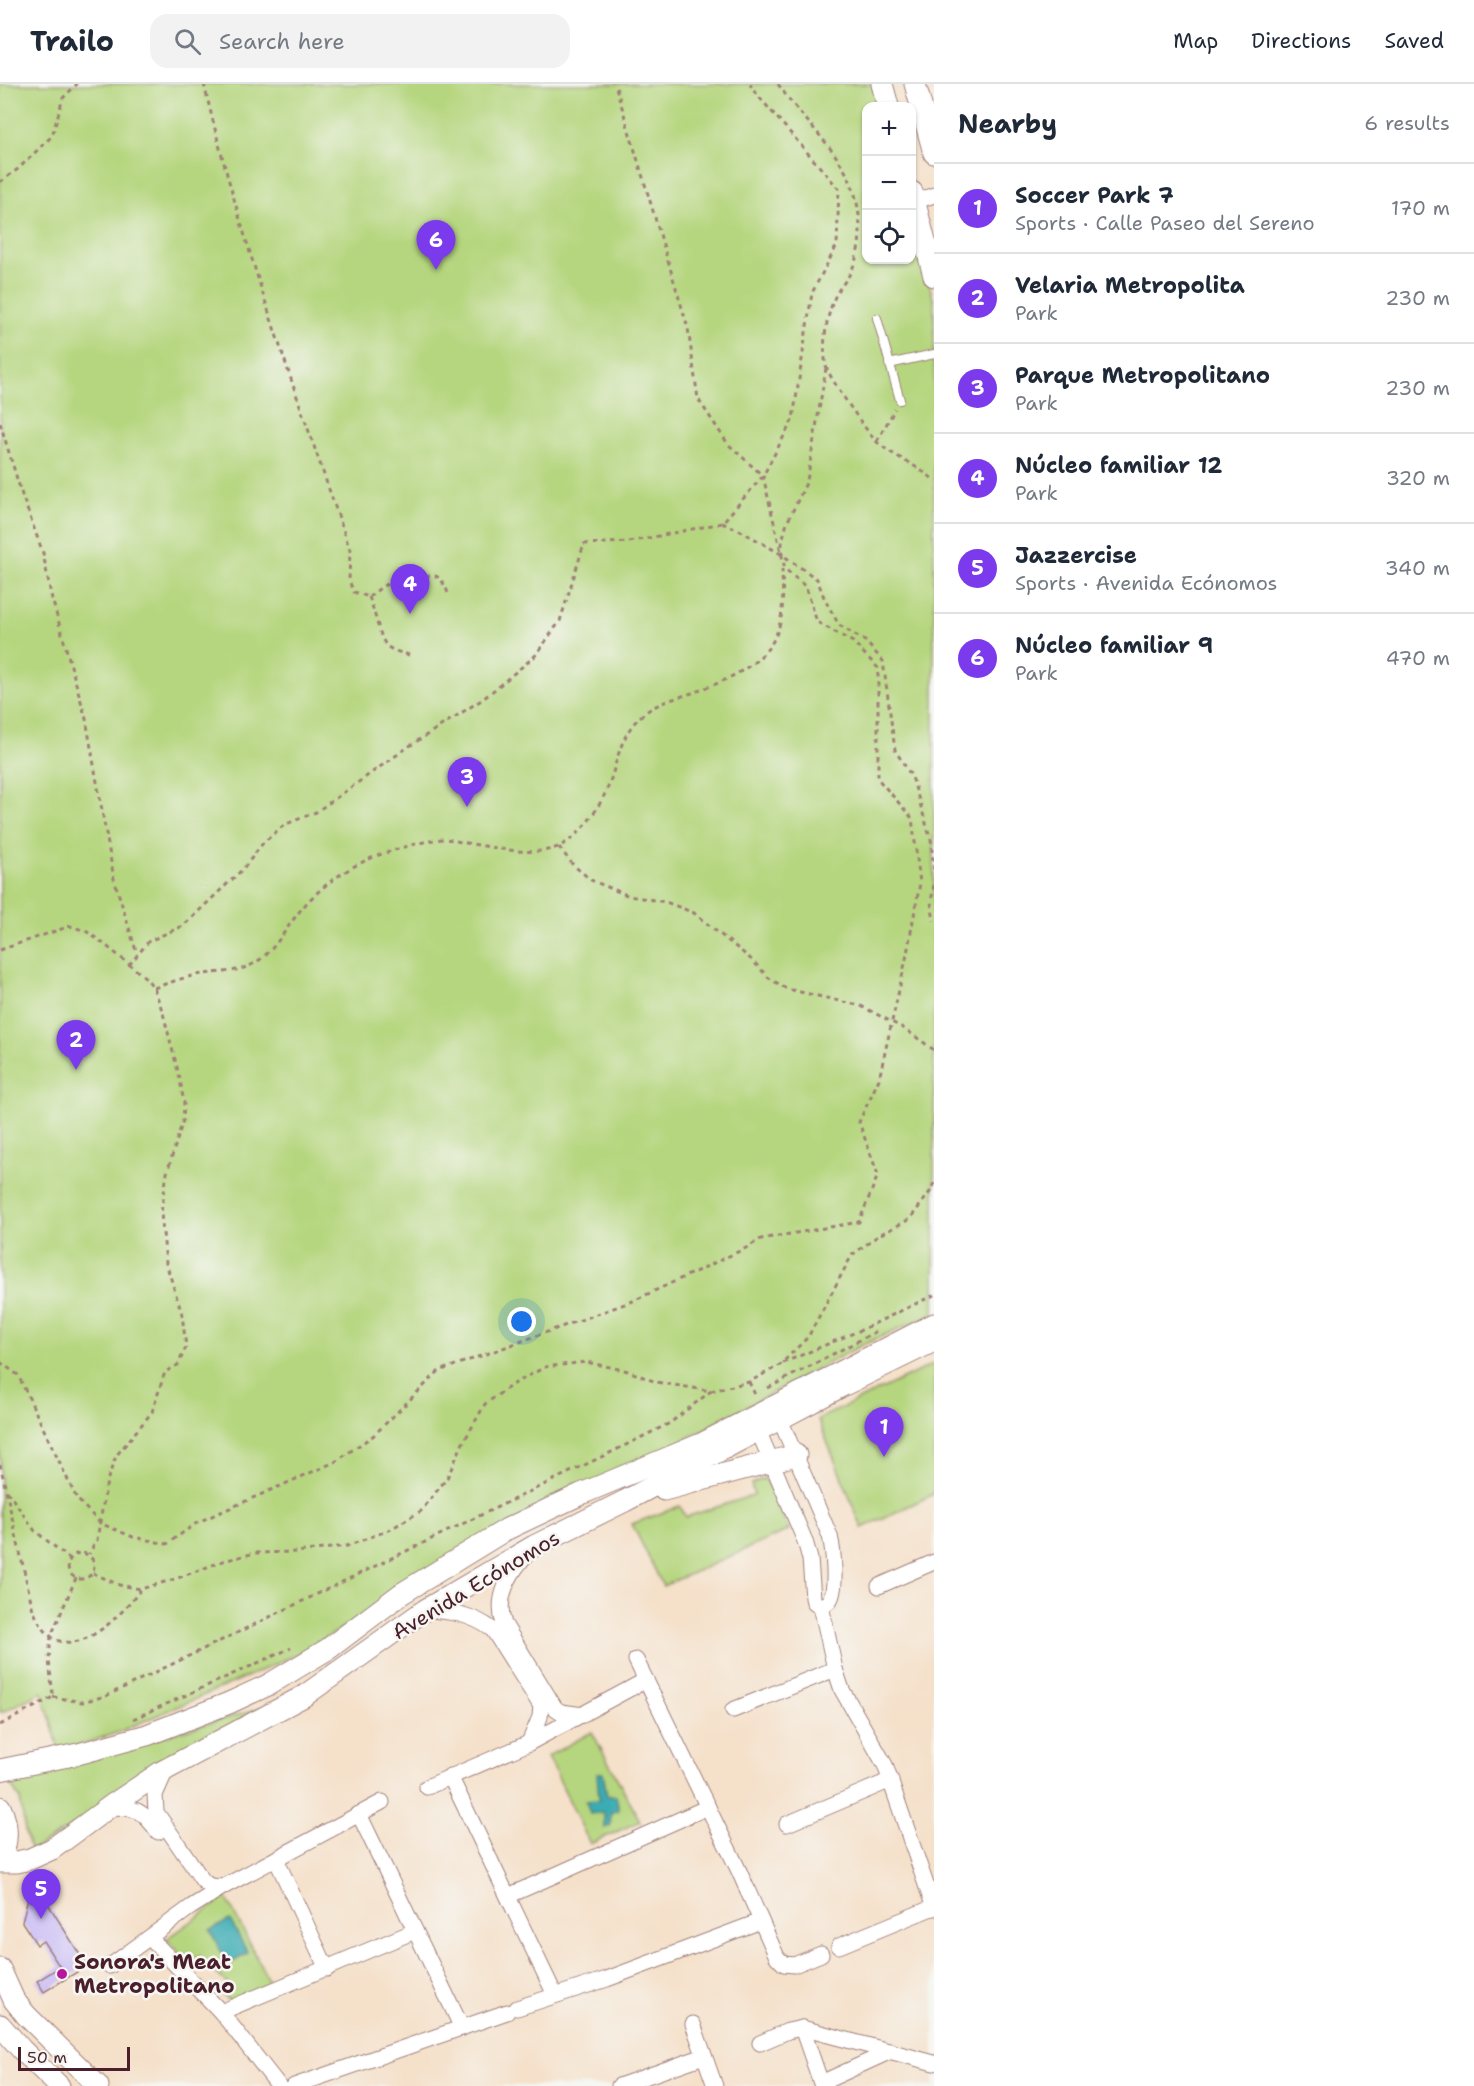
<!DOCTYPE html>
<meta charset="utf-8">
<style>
body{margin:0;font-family:"Shantell Sans",sans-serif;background:#f2f2f3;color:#1f2937}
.controls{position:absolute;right:18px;top:18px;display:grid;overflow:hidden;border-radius:12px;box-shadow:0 2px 4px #0004}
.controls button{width:54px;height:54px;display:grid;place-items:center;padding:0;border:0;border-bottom:2px solid #e0e1e3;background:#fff;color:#1f2937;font:30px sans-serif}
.scale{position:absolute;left:18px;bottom:15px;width:112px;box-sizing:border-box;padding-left:6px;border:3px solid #4a1f2b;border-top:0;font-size:16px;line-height:21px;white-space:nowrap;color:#4a1f2b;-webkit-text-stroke:4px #f6f6f2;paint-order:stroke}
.you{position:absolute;left:522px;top:1238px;width:21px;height:21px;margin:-15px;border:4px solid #fff;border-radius:50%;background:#1a73e8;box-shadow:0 0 0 9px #1a73e833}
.badge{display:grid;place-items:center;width:39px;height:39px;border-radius:50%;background:#7c3aed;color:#fff;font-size:20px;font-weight:700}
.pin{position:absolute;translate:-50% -50px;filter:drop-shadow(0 2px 3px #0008)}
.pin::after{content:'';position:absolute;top:32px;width:21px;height:18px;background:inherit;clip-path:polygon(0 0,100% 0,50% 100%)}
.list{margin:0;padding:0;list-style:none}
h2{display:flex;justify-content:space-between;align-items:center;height:78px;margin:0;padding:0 24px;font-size:26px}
h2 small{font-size:20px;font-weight:400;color:#747a83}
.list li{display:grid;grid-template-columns:39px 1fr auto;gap:18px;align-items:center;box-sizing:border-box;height:90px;padding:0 24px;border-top:2px solid #e0e1e3}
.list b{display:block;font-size:22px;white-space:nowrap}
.list p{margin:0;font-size:20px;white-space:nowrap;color:#747a83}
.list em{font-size:20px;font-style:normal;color:#747a83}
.icon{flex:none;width:33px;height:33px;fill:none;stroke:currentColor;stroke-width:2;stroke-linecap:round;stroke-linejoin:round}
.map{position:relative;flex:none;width:934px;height:2002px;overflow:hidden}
header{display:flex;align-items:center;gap:36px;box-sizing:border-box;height:84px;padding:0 30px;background:#fff;border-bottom:2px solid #e0e1e3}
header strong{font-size:28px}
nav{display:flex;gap:33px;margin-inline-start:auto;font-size:21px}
.search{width:420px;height:54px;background:#f2f2f3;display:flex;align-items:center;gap:15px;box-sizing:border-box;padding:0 21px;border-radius:18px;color:#747a83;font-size:22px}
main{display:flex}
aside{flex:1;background:#fff}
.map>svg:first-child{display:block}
</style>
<header>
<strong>Trailo</strong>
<div class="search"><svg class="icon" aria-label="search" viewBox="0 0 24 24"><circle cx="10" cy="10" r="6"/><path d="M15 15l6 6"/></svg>Search here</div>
<nav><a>Map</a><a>Directions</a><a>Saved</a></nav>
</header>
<main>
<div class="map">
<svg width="934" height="2002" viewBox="0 0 934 2002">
<rect width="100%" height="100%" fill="#f6f6f2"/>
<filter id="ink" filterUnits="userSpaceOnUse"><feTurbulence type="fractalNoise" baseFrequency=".0167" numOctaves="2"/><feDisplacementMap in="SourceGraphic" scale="12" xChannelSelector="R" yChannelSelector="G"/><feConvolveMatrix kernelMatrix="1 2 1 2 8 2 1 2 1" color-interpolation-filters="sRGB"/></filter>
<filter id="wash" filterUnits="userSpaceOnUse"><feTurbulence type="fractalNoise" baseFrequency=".008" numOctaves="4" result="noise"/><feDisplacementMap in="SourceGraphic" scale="24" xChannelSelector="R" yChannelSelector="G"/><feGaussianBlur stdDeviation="1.35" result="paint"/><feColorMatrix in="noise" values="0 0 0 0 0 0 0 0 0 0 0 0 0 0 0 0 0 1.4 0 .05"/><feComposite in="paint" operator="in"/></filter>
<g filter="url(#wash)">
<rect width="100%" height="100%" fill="#f5e0c9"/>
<g fill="#b5d67e" stroke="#807a54" stroke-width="1.5">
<polygon points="0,0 873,0 878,22 866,22 866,176 912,176 912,142 934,217 934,1229 860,1262 663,1367 344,1543 310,1564 265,1585 116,1649 60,1668 42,1608 0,1629"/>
<polygon points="934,1280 934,1410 862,1444 818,1335"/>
<polygon points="765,1394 789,1446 663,1502 632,1440 680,1422 686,1433 754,1411 751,1400"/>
<polygon points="269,1622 31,1767 26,1752 20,1715 3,1689 127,1663"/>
<polygon points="592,1648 640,1737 590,1760 548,1672"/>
<polygon points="226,1813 270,1900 230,1918 223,1911 231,1904 200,1872 188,1879 167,1855"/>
</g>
<g fill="#3aacb3" stroke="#42666f" stroke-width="1.5">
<polygon points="597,1689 603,1689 607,1712 616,1712 619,1726 611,1728 610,1742 604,1744 604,1728 590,1730 586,1717 599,1716"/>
<polygon points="230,1836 248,1869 228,1881 210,1846"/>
</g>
<g id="blocks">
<polygon fill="#c1b1f7" points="40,1807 87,1882 44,1908 37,1897 60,1883 43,1857 37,1861 22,1838 28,1814"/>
</g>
</g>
<g filter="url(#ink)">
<use href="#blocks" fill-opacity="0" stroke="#a0807a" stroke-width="1.5"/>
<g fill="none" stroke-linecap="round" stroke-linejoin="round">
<g stroke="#a0807a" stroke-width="10">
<g id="lane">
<polyline points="877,234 900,316"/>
<polyline points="889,280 934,270"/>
</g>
</g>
<g stroke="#a0807a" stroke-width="17">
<g id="street">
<polyline points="914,118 934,111"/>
<path d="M 776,1326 L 830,1452 C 833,1465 838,1506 829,1517 C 827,1519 824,1521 821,1522"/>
<polyline points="755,1339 805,1457 810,1475 813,1514 814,1518 821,1522"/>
<path d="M 526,1471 C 509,1490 495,1515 504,1540 L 555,1624 L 561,1628 L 583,1631"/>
<polyline points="879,1502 934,1478"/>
<polyline points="821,1522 835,1585 842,1606 885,1681 934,1824"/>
<path d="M 425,1526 C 451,1527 472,1530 493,1546 L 541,1622 L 540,1633 L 529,1659"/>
<polyline points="636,1576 739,1787 777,1873 784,1880 794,1881 821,1870"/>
<polyline points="733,1626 835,1585"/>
<polyline points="166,1686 155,1711 156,1728 203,1797 210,1802 223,1803"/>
<polyline points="450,1692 555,1911"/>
<polyline points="427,1703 529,1659 646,1596"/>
<path d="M 109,1723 C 135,1723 143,1726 158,1748"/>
<polyline points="359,1730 462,1944"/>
<polyline points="787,1740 891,1696"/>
<polyline points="276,1775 327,1885"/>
<polyline points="508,1812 708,1723"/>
<polyline points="150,1854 221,1928 279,2002"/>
<polyline points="839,1862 934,1823"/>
<polyline points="110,1882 191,1823 223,1803 382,1718"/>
<polyline points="517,1924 607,1895 761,1837"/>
<polyline points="221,1928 415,1847"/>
<polyline points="693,1940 715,2002"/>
<polyline points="802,1944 822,2002"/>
<polyline points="760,1959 788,1947 802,1944 934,1979"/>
<polyline points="821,1999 891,1967"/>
<polyline points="294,2002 507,1928"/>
<polyline points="619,2002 704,1972"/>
</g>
</g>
<g stroke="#a0807a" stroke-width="23">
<g id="secondary">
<polyline points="882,0 888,22"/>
<polyline points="915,0 934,69"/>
<polyline points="912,108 934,192"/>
<polyline points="664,1406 796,1371"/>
<polyline points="0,1686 78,1670 147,1651 229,1619 268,1601 328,1565 401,1510 507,1445 581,1410 701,1360 934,1240"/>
<path d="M 0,1723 C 9,1742 8,1758 0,1777"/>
<polyline points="0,1778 17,1778 30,1775 52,1765 112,1721 161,1688 304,1612 425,1526 534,1462 625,1417 842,1302 934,1257"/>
<polyline points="0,1885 14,1916 26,1931 98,2002"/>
<polyline points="0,1941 22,1966 59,2002"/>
</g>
</g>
<g stroke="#a0807a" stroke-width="3" stroke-dasharray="4.5 4.5" stroke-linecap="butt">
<path d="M 204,0 C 241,159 297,312 350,466 L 349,497 L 354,508 L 369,513"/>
<path d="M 778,0 C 805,41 851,73 858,125 C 862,147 860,168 851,188 C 846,197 838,205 834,215 C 826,235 822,260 826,282 C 828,292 868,350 877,358 C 894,373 917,381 934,396"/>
<polyline points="0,98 18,85 52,52 63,14 77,0"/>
<polyline points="0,339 22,411 43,469 51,511 86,635 114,795 137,870"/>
<polyline points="877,357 895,325"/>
<polyline points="722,439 741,447 781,470 817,495 825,516 839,541 865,557 883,577 895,666 912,693 931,756 934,786"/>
<polyline points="782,471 782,457 787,439 807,397 826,284"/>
<path d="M 369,513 C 387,499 384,498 405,502 C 427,495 436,479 448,509"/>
<path d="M 369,513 C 374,524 380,556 387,562 C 392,567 402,569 409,571"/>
<polyline points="559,763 573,781 591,796 629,812 666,818 694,829 752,876 769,894 787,905 861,922 905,945 934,966"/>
<polyline points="934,801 931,818 934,837"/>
<polyline points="0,866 70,842 86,847 104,860 146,894 154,904 163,929 180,995 184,1020 183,1036 167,1089 161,1129 166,1179 182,1230 186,1263 178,1281 165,1288 152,1328 116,1372 107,1397 97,1456 89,1470"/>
<polyline points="129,881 149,857 183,842 244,784 263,759 284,741 316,728 411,661 483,615 535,572 560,537 584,460 629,458 722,439 763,392 793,335 812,209 837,161 839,105 753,6 750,0"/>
<path d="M 154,904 C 168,899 182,894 197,891 C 218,887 239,890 258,877 C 275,865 283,849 296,832 C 319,801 354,778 391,767 C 408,762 427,756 444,755 C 451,755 459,758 466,759 C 493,763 535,774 560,762 C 582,751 599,724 608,703 C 617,680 619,656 636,637 C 651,620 671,616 692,609 C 718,600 752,586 769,563 C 787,539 782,509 782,481"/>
<polyline points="0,1278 18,1291 77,1415 100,1439 133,1453 167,1460 198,1438 335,1378 374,1351 439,1287 633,1217 746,1164 761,1155 859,1138 878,1091 859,1038 879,995 906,875 920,799 912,734 878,695 878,584 853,558 817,538 806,503 785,485 763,392 728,360 698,315 688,244 615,0"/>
<polyline points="783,1279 861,1246 934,1211"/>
<polyline points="749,1298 756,1313"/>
<polyline points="768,1304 879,1246"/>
<path d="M 0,1380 L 33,1526 C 39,1539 48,1556 64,1558 C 92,1562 126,1526 141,1505"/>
<polyline points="7,1407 35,1447 70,1475"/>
<circle cx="81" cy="1482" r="13"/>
<polyline points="93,1489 119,1501 141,1505 178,1494 223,1477 255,1469 297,1468 347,1462 389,1446 421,1427 447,1394 463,1359 485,1320 512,1301 545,1283 586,1278 628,1287 656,1298 711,1307 749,1298 780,1281 808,1253 852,1171 879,1151 910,1135 930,1108 934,1099"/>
<polyline points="53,1613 82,1618 106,1612 624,1362 670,1339 711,1307"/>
<polyline points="133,1635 291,1564"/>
<polyline points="0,1641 53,1613 49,1576 51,1552 76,1494"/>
</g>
<use href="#lane" stroke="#fff" stroke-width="8"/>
<use href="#street" stroke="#fff" stroke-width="15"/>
<use href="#secondary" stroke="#fff" stroke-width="21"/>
</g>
</g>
<circle fill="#b5179e" stroke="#f6f6f2" stroke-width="2" cx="62" cy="1890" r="6"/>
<g text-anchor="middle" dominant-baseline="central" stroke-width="5" stroke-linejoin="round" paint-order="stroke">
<g font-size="21" fill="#4a1f2b" stroke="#f6f6f2">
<text transform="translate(476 1501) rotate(-31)">Avenida Ecónomos</text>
</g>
<g font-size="21" font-weight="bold" fill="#4a1f2b" stroke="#f6f6f2" text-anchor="start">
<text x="74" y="1878">Sonora's Meat<tspan x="74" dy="24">Metropolitano</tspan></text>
</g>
</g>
</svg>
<div class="controls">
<button>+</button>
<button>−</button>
<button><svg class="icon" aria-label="locate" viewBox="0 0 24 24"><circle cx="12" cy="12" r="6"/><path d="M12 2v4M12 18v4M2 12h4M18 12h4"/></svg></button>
</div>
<div class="scale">50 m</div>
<div class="you"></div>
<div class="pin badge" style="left:884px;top:1373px">1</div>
<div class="pin badge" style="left:76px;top:986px">2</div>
<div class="pin badge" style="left:467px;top:723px">3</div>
<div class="pin badge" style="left:410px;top:530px">4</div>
<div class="pin badge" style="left:41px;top:1835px">5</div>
<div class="pin badge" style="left:436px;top:186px">6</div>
</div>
<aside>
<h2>Nearby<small>6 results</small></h2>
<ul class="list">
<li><span class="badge">1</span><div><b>Soccer Park 7</b><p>Sports · Calle Paseo del Sereno</p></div><em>170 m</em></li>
<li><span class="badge">2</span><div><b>Velaria Metropolita</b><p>Park</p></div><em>230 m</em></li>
<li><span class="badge">3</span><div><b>Parque Metropolitano</b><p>Park</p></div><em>230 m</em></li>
<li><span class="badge">4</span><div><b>Núcleo familiar 12</b><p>Park</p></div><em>320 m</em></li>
<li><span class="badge">5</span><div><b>Jazzercise</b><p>Sports · Avenida Ecónomos</p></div><em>340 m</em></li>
<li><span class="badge">6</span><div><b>Núcleo familiar 9</b><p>Park</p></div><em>470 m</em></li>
</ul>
</aside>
</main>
